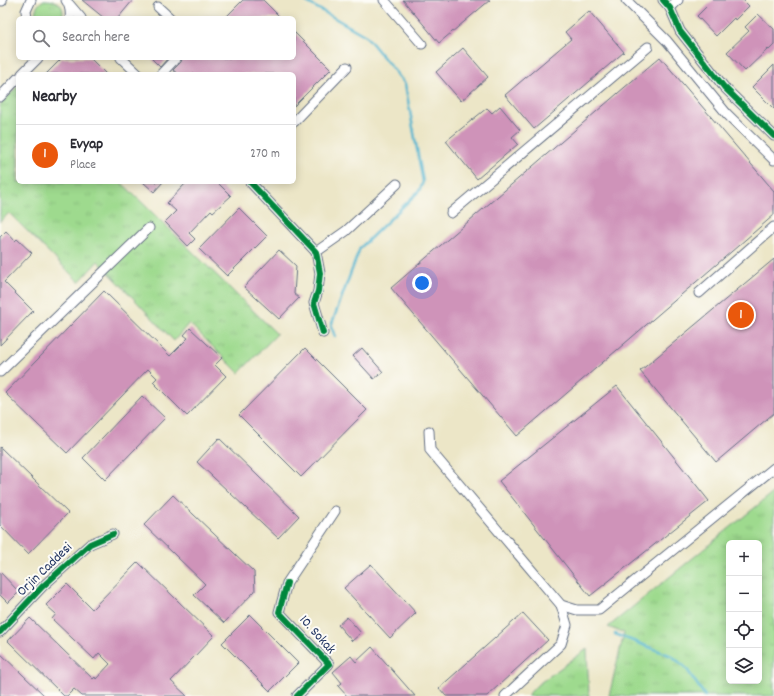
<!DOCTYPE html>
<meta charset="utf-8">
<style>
body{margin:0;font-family:Dekko,sans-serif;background:#f2f2f3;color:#2b2b33}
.controls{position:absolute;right:12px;bottom:12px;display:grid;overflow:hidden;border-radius:6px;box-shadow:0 2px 10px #0003}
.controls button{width:36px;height:36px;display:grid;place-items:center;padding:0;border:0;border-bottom:1px solid #e1e1e2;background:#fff;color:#2b2b33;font:20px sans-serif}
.you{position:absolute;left:422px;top:283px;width:14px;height:14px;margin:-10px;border:3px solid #fff;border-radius:50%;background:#1a73e8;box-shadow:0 0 0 6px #1a73e833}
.badge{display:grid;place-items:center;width:26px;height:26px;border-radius:50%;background:#ea580c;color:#fff;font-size:13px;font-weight:700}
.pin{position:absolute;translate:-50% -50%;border:2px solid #fff;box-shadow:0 1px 4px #0006}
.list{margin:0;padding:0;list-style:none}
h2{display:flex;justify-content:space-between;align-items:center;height:52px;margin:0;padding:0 16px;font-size:17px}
h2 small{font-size:13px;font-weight:400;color:#7c7c81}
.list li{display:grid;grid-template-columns:26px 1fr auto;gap:12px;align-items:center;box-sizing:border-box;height:60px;padding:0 16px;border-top:1px solid #e1e1e2}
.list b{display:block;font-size:15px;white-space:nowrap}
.list p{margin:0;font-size:13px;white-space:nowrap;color:#7c7c81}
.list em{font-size:13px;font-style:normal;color:#7c7c81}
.icon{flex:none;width:22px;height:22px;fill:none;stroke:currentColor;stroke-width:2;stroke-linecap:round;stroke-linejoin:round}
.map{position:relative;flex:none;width:774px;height:696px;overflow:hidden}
.search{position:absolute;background:#fff;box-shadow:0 2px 10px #0003;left:16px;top:16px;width:280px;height:44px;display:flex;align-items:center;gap:10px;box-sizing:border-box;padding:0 14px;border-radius:6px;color:#7c7c81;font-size:15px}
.panel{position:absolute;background:#fff;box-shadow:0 2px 10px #0003;left:16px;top:72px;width:280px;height:112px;border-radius:6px}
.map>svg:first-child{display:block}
</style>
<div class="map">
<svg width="774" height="696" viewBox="0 0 774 696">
<defs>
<pattern id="grass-tufts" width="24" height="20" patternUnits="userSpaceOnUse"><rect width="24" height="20" fill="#9eda8e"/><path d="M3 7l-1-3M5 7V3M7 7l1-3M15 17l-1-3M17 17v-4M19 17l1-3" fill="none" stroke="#88bb7d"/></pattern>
</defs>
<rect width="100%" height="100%" fill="#fdfcf7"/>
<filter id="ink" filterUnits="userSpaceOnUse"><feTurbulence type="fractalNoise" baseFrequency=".025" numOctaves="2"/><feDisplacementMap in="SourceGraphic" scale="8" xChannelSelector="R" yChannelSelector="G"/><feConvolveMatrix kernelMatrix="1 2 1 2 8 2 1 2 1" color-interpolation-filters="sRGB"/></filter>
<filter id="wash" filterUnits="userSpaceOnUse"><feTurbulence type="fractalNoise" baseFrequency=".012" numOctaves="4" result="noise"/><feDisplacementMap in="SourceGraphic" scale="16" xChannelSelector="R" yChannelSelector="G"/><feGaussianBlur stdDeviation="0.9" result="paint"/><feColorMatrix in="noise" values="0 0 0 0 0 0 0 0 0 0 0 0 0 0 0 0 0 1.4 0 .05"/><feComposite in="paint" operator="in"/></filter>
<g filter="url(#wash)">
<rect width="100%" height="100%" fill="#ece6c7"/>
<g fill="url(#grass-tufts)" stroke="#5c8476" fill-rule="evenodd">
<path d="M 44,0 C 56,0 66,4 62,18 L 36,18 C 34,10 37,4 44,0 Z"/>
<polygon points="18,86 18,182 121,182 277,334 239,373 189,323 174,341 98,261 79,282 9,213 0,222 0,105"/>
<path d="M 774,492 L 774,696 L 609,696 L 624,633 L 608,627 ZM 729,543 L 759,543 L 759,681 L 729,681 Z"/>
<polygon points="587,649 589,696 527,696 537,685"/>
</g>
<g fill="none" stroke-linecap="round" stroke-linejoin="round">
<g stroke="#52b5d0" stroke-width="2.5">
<polyline points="303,0 366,36 405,84 423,182 419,191 360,248 331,326 335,336"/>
<polyline points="615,634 672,656 686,668 705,696"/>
</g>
</g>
<g id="blocks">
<g fill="#cf93b9">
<polygon points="82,0 133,0 118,18 104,18"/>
<polygon points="243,0 263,0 281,18 225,18"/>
<polygon points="403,0 490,0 439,43"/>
<polygon points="713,0 743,0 749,6 735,20 734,18 716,36 697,16"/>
<polygon points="589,11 624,52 534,129 505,95 571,39 565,32"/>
<polygon points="758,14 774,29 774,45 769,50 768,49 745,71 727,52 749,31 745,27"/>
<polygon points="294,32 331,69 294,106 294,74 178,74 173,70 181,62 182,58 294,58"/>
<polygon points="463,48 488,77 461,101 436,72"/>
<polygon points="660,57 774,191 774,215 517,436 391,288"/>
<polygon points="62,58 90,58 106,74 46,74"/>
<polygon points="151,58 168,58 160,67"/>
<polygon points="774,65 774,109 752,87"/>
<polygon points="500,106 520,130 512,137 518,144 477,179 446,141 487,108 492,113"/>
<polygon points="143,182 163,182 154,192"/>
<polygon points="187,182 217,182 231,196 213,212 211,210 189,233 195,239 188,246 165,222 176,211 167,203"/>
<polygon points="239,208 267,236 227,276 199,249"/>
<polygon points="6,231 15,241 17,239 32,253 4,282 33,311 0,345 0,237"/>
<polygon points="279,250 296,266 294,294 299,298 279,319 244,287"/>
<polygon points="774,259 774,413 716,462 640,371"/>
<polygon points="104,291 170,356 188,338 184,335 190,328 222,358 215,365 226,376 187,416 153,382 157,378 148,369 67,453 5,393"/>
<polygon points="305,348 367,410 301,477 239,415"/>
<polygon points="362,348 383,372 374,379 353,356"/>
<polygon points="617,386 709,501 590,596 499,481"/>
<polygon points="142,396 165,418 105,480 83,458"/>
<polygon points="219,438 299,516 278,538 197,462"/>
<polygon points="0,447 68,513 28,554 0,525"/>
<polygon points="173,495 254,572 255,591 224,623 194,595 205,584 144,525"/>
<polygon points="138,562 214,636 171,681 187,696 82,696 74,689 67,696 64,696 8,641 30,618 93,679 95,677 96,679 110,664 99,653 94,659 52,619 56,614 46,605 67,584 92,609"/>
<polygon points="371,564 416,613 390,638 344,588"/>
<polygon points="0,572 19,592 8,603 0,595"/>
<polygon points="523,613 548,640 487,696 446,696 439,688"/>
<polygon points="250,615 298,663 270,691 222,643"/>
<polygon points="347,617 361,633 352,641 338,625"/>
<polygon points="372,647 415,696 347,696 338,686 342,683 333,672 351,656 356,662"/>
<polygon points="0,653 45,696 0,696"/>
</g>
</g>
</g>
<g filter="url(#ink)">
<use href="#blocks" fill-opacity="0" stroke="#646f83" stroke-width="1"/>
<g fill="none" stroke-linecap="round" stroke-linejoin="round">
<g stroke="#646f83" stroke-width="11">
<g id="minor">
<polyline points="1,0 2,1"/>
<path d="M 66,0 C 70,6 71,11 70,18"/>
<polyline points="384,0 422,44"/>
<polyline points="626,0 667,41 727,114 774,160"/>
<polyline points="663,0 670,8 680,31 724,87 774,136"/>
<polyline points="69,4 81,18"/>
<polyline points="158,7 170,18"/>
<polyline points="670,8 678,0"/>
<polyline points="27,18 26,11 31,0"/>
<polyline points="121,58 138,74"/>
<polyline points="22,74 38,58"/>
<polyline points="161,74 176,58"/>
<polyline points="0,97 18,78"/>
<polyline points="294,122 347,67"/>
<polyline points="250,182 316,252"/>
<polyline points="451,213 648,47"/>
<polyline points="316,252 346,231 397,184"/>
<polyline points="316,252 320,273 318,291 314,303 323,333"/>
<polyline points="699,293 774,227"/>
<polyline points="0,372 149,228"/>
<polyline points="429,431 430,450 561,605 577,610 599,610 774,468"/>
<polyline points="0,632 42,587 90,544 113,534"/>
<polyline points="297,696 329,664 279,612 287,583 335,511"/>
<polyline points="505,696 561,644 567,625 561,605"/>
</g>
</g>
<use href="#minor" stroke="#fff" stroke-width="9"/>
<g stroke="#fdfcf7" stroke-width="8">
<g id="cycleway">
<polyline points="663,0 670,8 680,31 724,87 774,136"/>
<polyline points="250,182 316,252 320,273 318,291 314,303 323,333"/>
<polyline points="287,583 279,612 329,664 297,696"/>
<polyline points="0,632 42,587 90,544 113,534"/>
</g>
</g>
<use href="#cycleway" stroke="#00873e" stroke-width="6"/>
</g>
</g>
<g text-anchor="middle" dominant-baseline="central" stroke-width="4" stroke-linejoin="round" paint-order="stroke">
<g font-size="14" fill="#1b2f5e" stroke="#fdfcf7">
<text transform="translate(45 570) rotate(-44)">Orjin Caddesi</text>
<text transform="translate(317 635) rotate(48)">10. Sokak</text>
</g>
</g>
</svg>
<div class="controls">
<button>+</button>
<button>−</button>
<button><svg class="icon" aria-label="locate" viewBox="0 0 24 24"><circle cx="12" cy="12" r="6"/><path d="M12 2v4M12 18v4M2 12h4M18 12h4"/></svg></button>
<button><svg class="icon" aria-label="layers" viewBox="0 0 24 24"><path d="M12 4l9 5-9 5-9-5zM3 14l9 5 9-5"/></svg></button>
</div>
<div class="you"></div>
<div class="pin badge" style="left:741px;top:315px">1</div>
<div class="search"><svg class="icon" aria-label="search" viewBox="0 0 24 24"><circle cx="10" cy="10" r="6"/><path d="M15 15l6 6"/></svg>Search here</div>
<section class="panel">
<h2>Nearby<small></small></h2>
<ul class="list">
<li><span class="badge">1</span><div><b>Evyap</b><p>Place</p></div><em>270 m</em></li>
</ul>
</section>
</div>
